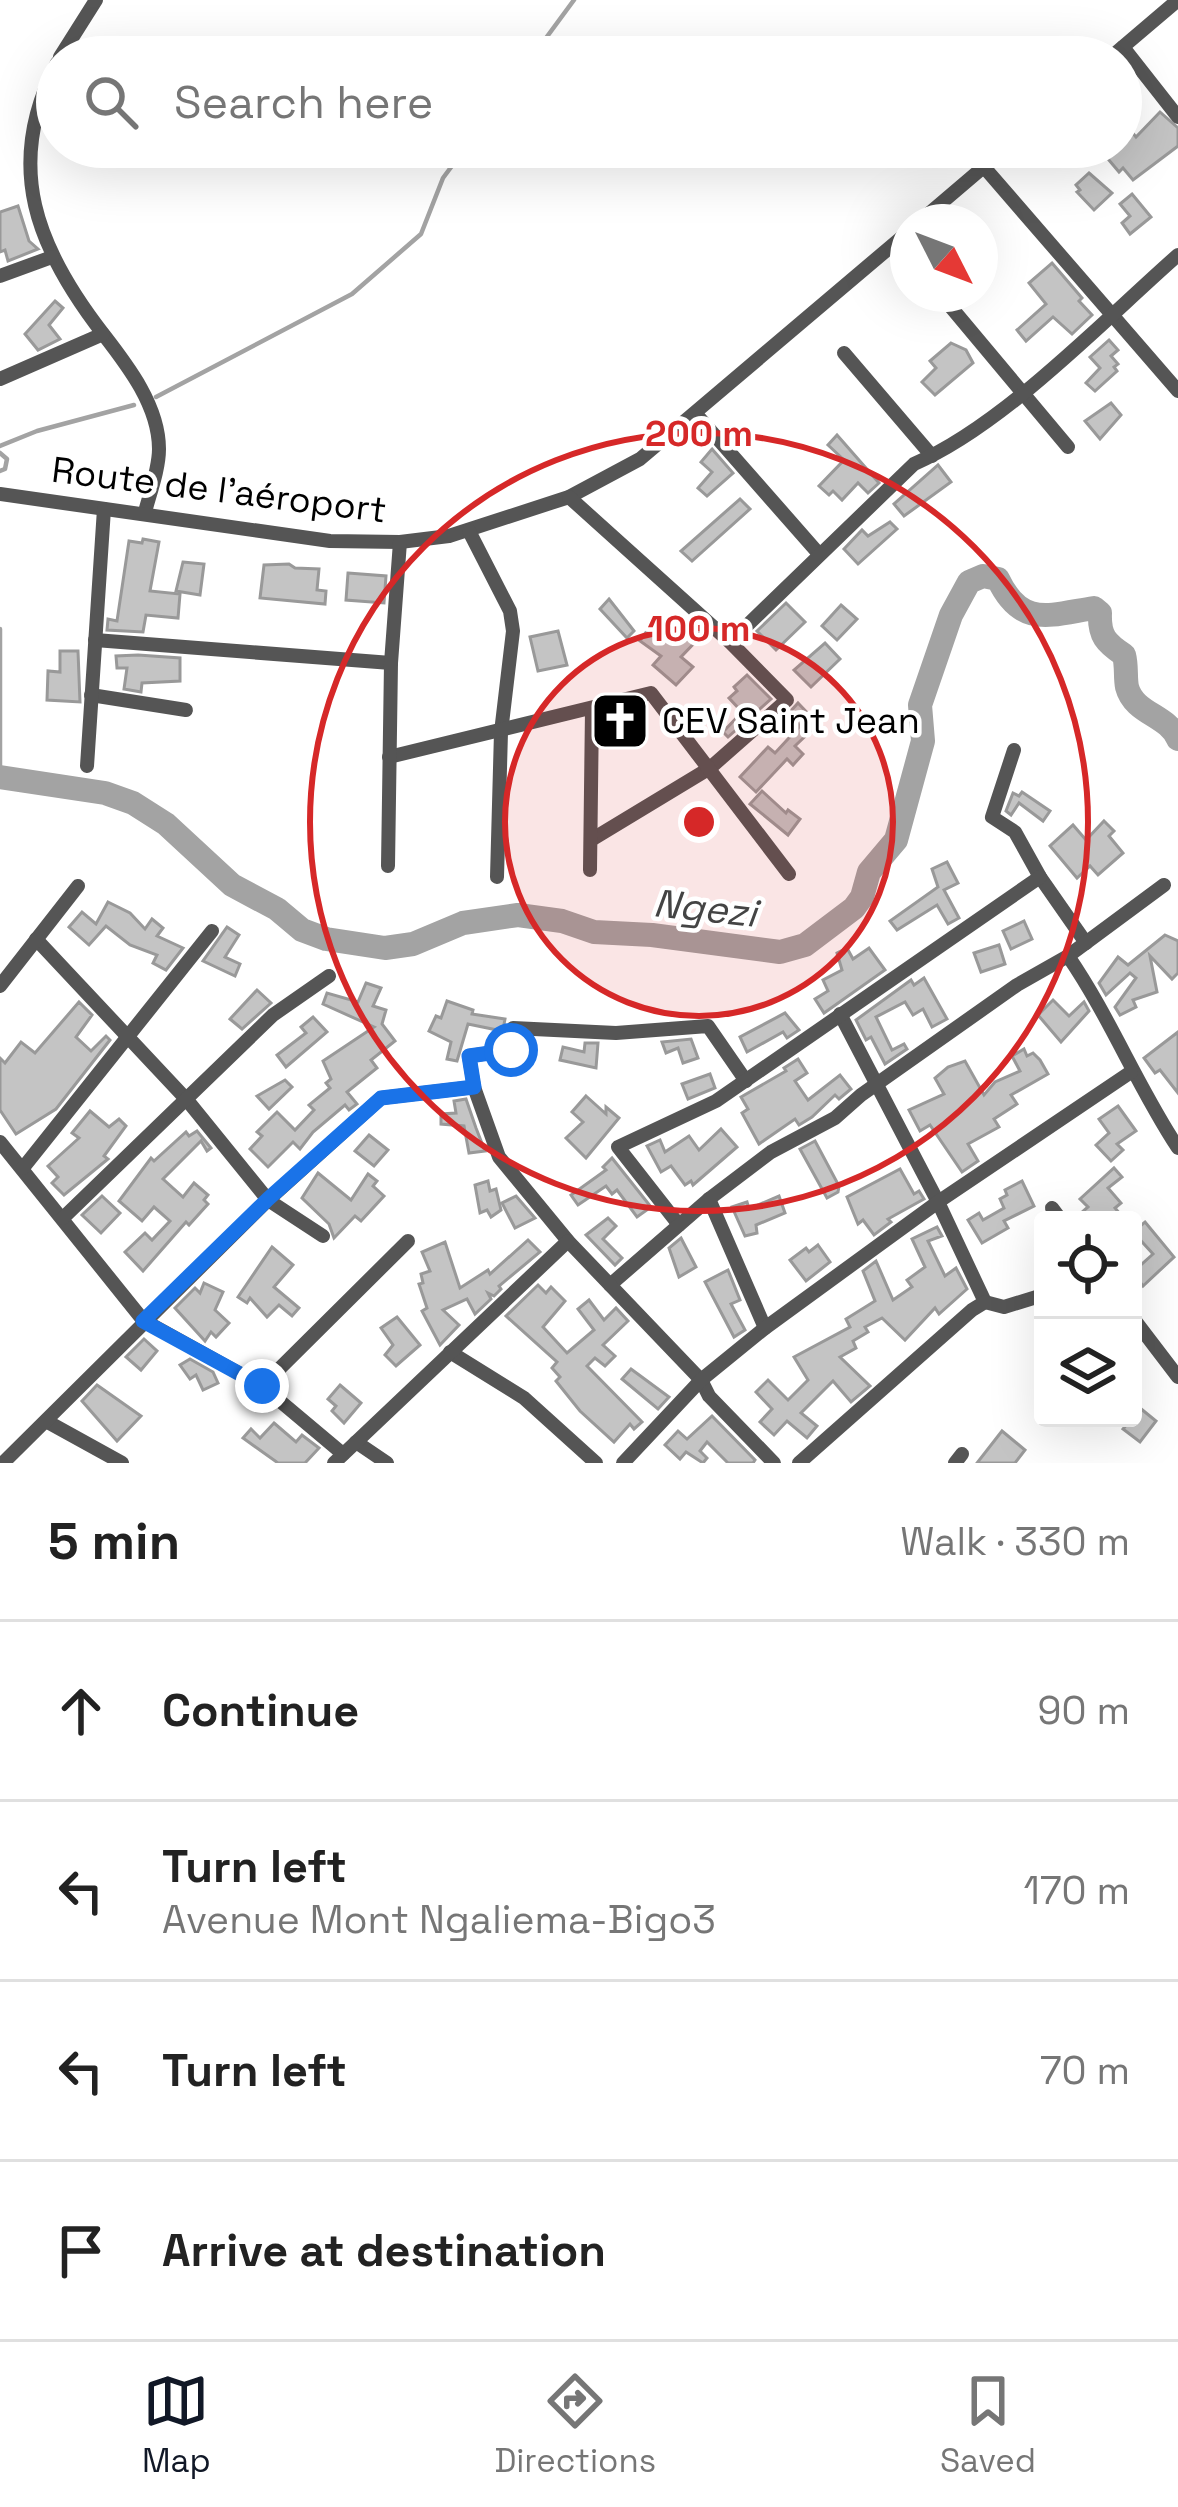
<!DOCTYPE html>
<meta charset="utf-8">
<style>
body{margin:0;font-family:"Space Grotesk",sans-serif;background:#f2f2f2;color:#222}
.controls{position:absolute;right:36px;bottom:36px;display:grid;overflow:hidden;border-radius:12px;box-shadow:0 12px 48px #0002}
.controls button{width:108px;height:108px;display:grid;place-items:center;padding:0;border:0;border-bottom:3px solid #e0e0e0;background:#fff;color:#222;font:60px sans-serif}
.compass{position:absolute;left:890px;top:204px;width:108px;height:108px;border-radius:50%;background:#fff;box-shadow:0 12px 48px #0002;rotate:132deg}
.stop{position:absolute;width:36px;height:36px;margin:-27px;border:9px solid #1a73e8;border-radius:50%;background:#fff}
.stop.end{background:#1a73e8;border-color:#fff;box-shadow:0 3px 12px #0008}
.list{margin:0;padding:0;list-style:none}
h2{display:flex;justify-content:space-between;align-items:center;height:156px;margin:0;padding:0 48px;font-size:51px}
h2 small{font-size:39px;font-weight:400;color:#767676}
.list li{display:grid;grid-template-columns:78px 1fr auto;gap:36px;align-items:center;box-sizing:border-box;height:180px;padding:0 48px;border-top:3px solid #e0e0e0}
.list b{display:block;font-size:45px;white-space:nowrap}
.list p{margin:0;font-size:39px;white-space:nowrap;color:#767676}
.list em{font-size:39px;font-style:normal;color:#767676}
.icon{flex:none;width:66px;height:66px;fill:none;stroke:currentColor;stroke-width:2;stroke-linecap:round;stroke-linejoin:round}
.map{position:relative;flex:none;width:1178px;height:1463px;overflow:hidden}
.search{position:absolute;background:#fff;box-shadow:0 12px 48px #0002;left:36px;right:36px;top:36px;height:132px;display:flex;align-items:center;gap:30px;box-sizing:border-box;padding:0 42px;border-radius:66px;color:#767676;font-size:45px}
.sheet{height:876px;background:#fff}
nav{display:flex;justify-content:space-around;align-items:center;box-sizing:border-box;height:168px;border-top:3px solid #e0e0e0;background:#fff;font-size:33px;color:#767676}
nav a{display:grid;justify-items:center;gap:6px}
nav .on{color:#111827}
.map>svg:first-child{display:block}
</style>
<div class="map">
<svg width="1178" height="1463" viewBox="0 0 1178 1463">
<rect width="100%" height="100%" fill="#fff"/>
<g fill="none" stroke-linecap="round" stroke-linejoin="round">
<g stroke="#a3a3a3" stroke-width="4.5">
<polyline points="532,57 574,0"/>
<polyline points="156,397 352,294 421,234 443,178 466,147"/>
<polyline points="0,446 37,431 134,405"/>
<polyline points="0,453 7,459 5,469 0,471"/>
<polyline points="0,629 0,777"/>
</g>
<path stroke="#a3a3a3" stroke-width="24" d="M 0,777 L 105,793 L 133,803 L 166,824 L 232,885 L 277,909 L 302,930 L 326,939 L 385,948 L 413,944 L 463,923 L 518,915 L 562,921 L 594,932 L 652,935 L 780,952 L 805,945 L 854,908 L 862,897 L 869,872 L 896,840 L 923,741 L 920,705 L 951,615 L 969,582 L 983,576 L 998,579 C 1021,628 1049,615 1094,608 L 1100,613 C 1099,636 1106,643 1124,655 C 1127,666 1125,677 1127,687 C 1134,714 1168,715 1178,739"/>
</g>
<g fill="#c4c4c4" stroke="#999" stroke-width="3">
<polygon points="1160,112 1178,128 1178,146 1133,180 1123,168 1119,172 1098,147 1121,147 1121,119 1136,137"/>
<polygon points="1089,173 1112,193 1094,210 1077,192 1080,190 1076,185"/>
<polygon points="1132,194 1151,217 1130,234 1122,223 1130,216 1120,204"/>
<polygon points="18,206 29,241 38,249 8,261 5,250 0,252 0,212"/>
<polygon points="1052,263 1082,298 1079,301 1092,315 1072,334 1053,317 1026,341 1017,330 1046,304 1029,283"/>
<polygon points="55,301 63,308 49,325 60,339 38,350 25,334"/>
<polygon points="1109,340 1118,350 1111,356 1118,364 1114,367 1117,371 1095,391 1086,383 1100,368 1090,357"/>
<polygon points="951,343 966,350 973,363 935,395 922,382 936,368 930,361"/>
<polygon points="1111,403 1121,415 1100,439 1085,421"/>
<polygon points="837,435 879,483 868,493 858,483 842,500 833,491 829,495 819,486 844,460 828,445"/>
<polygon points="712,449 733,473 707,496 698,488 712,472 701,462"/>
<polygon points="938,465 951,482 904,516 894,504"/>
<polygon points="740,499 750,509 692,561 681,551"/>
<polygon points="890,522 897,529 858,564 844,549 862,530 868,536"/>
<polygon points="143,539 159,542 150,591 180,594 178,618 146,615 143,632 107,630 108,619 117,621 129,541 142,543"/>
<polygon points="183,562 204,564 200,595 176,591"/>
<polygon points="289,564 295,568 319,569 317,590 326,591 325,604 260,598 264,565"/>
<polygon points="348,573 386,576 384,603 346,600"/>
<polygon points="609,599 634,631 627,638 600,609"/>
<polygon points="786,603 805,622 776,650 757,631"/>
<polygon points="841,605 857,619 837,640 822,626"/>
<polygon points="653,622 677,639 693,624 704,633 681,657 693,667 676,685 653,665 661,656 640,641"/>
<polygon points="558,631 567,665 538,671 530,637"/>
<polygon points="825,643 840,659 811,687 794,670"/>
<polygon points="60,651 78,651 80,702 47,700 48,671 60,672"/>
<polygon points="138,655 180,658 180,681 142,683 141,692 124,689 127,668 117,668 116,656"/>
<polygon points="747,675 771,699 728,737 723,732 742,712 729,698 737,691 734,687"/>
<polygon points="798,703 818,724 795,746 803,754 793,765 787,759 756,792 740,777 768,747 775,753 800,726 788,714"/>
<polygon points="762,791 786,813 788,810 800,819 788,835 750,804"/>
<polygon points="1022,792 1050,811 1043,821 1019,803 1011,815 1006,811 1013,793 1019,796"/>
<polygon points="1104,821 1114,831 1109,836 1123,853 1098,875 1090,866 1077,878 1050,846 1073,825 1086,840"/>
<polygon points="947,862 958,883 944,890 959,918 948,924 937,905 897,930 890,921 938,887 932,869"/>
<polygon points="108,902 130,913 145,929 152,919 163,928 157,936 183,948 166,970 153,963 157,955 130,945 106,926 89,945 69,927 82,912 96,924"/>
<polygon points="1024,921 1032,939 1011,949 1003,931"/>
<polygon points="227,927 239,935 225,957 240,964 235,976 203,961"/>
<polygon points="1165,935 1178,941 1178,973 1172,979 1150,956 1157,992 1133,1000 1136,1007 1120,1015 1115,1007 1136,978 1130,973 1106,995 1099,983 1118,957 1128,965"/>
<polygon points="999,945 1005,964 981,972 974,953"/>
<polygon points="847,948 853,959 869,948 885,970 824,1013 815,999 828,991 823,980 842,970 837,953"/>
<polygon points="924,978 947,1019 932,1027 923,1009 913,1015 905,1002 876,1017 892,1050 904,1044 907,1049 885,1064 871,1037 866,1040 856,1020 911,980 914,985"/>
<polygon points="366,983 381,988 373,1006 386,1010 382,1024 395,1041 371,1060 377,1068 347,1092 357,1104 349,1110 345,1105 313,1132 300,1149 293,1142 268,1167 250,1149 262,1136 257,1132 277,1112 295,1130 314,1110 309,1105 330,1088 326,1083 331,1079 323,1061 374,1027 323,1004 327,993 358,1002"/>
<polygon points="257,990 271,1003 242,1029 230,1019"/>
<polygon points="1053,1000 1069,1016 1084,1002 1089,1011 1061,1042 1038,1015"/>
<polygon points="447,1001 473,1010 472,1014 505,1019 501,1040 494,1041 497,1030 468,1024 457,1061 447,1059 451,1042 429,1031 436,1016 441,1018"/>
<polygon points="79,1002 92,1015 76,1037 91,1051 106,1036 110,1040 56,1109 16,1134 0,1110 0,1058 5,1063 21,1042 35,1053"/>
<polygon points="785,1013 799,1030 787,1038 783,1032 747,1052 740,1037"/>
<polygon points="313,1017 327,1032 286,1067 277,1055 306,1033 301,1027"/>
<polygon points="1178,1032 1178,1093 1160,1070 1155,1073 1144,1058"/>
<polygon points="691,1039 698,1058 683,1063 678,1048 666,1053 662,1042"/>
<polygon points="585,1043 598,1043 596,1068 560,1060 563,1047 584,1052"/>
<polygon points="1024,1049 1027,1056 1033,1053 1040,1060 1048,1074 1011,1095 1017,1104 994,1119 999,1127 968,1144 978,1161 962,1172 930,1125 920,1131 909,1110 944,1094 935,1078 948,1067 965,1061 984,1095 995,1082 1020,1071 1012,1056"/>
<polygon points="798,1059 807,1073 795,1081 808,1100 840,1075 851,1089 839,1099 835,1095 812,1117 799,1125 795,1119 759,1144 742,1113 748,1109 741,1097 786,1071 784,1068"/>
<polygon points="710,1074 715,1088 688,1099 682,1084"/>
<polygon points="285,1080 292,1087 269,1109 257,1096"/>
<polygon points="586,1096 606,1114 606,1107 619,1118 586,1158 566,1138 583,1122 572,1112"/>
<polygon points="466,1099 476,1128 485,1151 469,1153 464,1126 441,1124 441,1114 456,1113 454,1101"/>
<polygon points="1118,1106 1136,1131 1117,1144 1123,1150 1111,1161 1096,1145 1109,1133 1099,1119"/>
<polygon points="90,1111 109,1127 119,1119 126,1126 104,1156 108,1159 64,1195 52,1183 58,1177 48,1166 79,1138 72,1133"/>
<polygon points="721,1129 737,1147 693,1185 691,1181 685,1185 671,1166 661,1172 647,1146 660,1140 665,1152 689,1136 699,1150"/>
<polygon points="197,1131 211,1148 207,1151 201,1141 163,1179 183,1197 194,1183 208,1195 204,1200 208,1204 189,1225 186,1222 143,1271 125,1252 145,1233 152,1240 170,1221 154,1207 142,1221 119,1201 151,1158 154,1161 186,1132 189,1136"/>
<polygon points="369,1135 388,1150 374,1166 355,1151"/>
<polygon points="815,1141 839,1186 838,1192 827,1198 800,1149"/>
<polygon points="612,1158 651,1207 637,1217 617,1190 612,1194 606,1186 578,1205 571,1195 606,1170 603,1167"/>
<polygon points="1114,1168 1122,1177 1108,1188 1121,1203 1115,1208 1125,1220 1085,1220 1080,1214 1088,1207 1080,1199"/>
<polygon points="900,1169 914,1194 919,1191 924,1199 888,1219 891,1222 874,1235 863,1220 858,1224 847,1197"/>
<polygon points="318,1173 351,1200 368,1174 377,1181 373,1186 384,1196 361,1221 355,1216 334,1238 329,1224 302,1198"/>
<polygon points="488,1181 490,1191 496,1189 501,1210 491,1217 487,1210 480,1213 475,1185"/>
<polygon points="1022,1181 1034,1206 1004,1221 1008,1228 982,1243 968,1220 979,1213 983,1220 1004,1208 1000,1199 1007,1195 1005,1190"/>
<polygon points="102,1196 120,1213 101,1233 82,1215"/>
<polygon points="516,1196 535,1218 515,1228 502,1203"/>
<polygon points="779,1196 785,1213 756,1225 757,1233 745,1236 732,1207 747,1202 749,1209"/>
<polygon points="608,1218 616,1226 603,1239 622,1258 615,1265 586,1235"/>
<polygon points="1145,1222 1174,1257 1143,1286 1133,1272 1153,1254 1133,1232"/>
<polygon points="937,1227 942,1236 928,1241 945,1276 956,1268 967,1289 939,1314 935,1308 905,1340 882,1318 865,1327 868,1332 853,1341 856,1348 840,1357 870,1386 851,1402 833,1381 801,1413 817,1426 807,1438 787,1421 774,1435 760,1422 772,1409 756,1392 768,1380 788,1400 808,1380 794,1357 850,1327 846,1319 875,1301 863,1271 876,1261 893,1300 912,1287 907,1280 925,1267 912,1239"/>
<polygon points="681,1238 696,1267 679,1277 669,1248"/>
<polygon points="528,1240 540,1252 499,1286 501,1289 494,1296 488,1293 491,1299 475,1314 467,1299 443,1310 459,1325 440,1345 422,1311 427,1308 419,1284 423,1283 421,1274 430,1271 422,1252 445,1242 460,1288 488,1270 490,1274"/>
<polygon points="818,1245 830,1262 806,1281 790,1260 806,1248 809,1252"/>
<polygon points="272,1247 293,1265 274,1287 299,1308 292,1316 279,1305 267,1317 250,1298 247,1303 238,1297"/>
<polygon points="728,1270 740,1300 731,1304 745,1330 734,1337 705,1282"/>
<polygon points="204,1283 223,1292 215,1310 229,1323 216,1337 211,1332 205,1341 175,1308 195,1288 200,1293"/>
<polygon points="538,1285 546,1293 551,1287 565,1301 543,1327 567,1353 594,1330 578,1309 589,1300 604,1320 616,1308 628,1321 603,1345 615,1356 605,1366 595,1358 587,1366 642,1422 634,1429 630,1424 614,1442 580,1411 556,1381 560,1377 552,1368 557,1362 506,1316"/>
<polygon points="397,1317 420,1345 396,1366 385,1355 393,1345 381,1328"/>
<polygon points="144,1339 157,1351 141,1370 126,1357"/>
<polygon points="190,1359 213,1372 218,1383 203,1390 196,1375 190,1379 180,1365"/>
<polygon points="631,1369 669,1397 658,1409 622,1379"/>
<polygon points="97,1385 141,1416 117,1441 82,1401"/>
<polygon points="340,1385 361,1403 344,1423 332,1411 336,1406 328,1399"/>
<polygon points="1140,1408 1156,1421 1140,1442 1123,1429"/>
<polygon points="712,1416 755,1460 753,1463 728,1463 707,1442 700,1451 707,1458 703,1463 686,1452 680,1459 665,1445 678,1431 687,1439"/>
<polygon points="274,1423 296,1442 302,1435 319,1448 305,1463 278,1463 243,1438 251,1429 260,1438"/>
<polygon points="1002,1431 1025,1450 1015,1463 977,1463"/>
</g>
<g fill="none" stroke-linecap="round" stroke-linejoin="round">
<g stroke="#555" stroke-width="14">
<polyline points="1123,47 1178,117"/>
<polyline points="60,57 96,0"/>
<polyline points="1111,57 1178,0"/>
<path d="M 57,63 C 3,166 37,249 104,335 C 128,366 159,406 159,449 C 159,469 150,493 145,512"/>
<polyline points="984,167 1178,391"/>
<polyline points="919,222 1007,147"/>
<polyline points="0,276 52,257"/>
<polyline points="940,294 1068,447"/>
<polyline points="844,353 932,456"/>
<polyline points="0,379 103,334"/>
<polyline points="696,414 819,554"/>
<polyline points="0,494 330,541 400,542 449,536 569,497 640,459 908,232"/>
<polyline points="569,497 730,642 787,700 710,768 591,840"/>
<polyline points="469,531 510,611 513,631 501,732 497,877"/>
<polyline points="95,640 391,663"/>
<path d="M 730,642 L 914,464 C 1003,426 1103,321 1178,255"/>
<polyline points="91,695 186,710"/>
<polyline points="1014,750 992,817 1015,832 1040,877 1086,943"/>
<polyline points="389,757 651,693 789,874"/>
<polyline points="87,766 104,509"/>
<polyline points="388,866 391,663 400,542"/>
<polyline points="590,870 592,710"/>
<polyline points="36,939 187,1100 268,1200 323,1236"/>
<path d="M 1068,956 C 1110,1017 1137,1086 1178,1148"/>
<polyline points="0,986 78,886"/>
<polyline points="840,1014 938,1202 985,1302"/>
<polyline points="474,1087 469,1056 511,1050 513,1028 616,1033 708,1026 746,1081"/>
<polyline points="0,1142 143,1320 262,1386 343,1454"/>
<polyline points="23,1168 212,931"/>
<polyline points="709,1199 765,1328"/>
<polyline points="1052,1208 1061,1220"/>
<polyline points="63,1218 273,1015 329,976"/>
<polyline points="679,1225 618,1147 716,1101 1040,877"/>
<polyline points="610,1285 709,1199 771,1152 835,1118 861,1095 1017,985 1068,956 1164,885"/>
<polyline points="1133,1318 1178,1377"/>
<polyline points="450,1352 524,1398 596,1463"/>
<polyline points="262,1386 408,1241"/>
<polyline points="46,1421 122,1463"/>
<polyline points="356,1442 387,1463"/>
<polyline points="3,1463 268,1200 381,1098 474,1087 499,1157 568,1241 701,1380 709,1396 774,1463"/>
<polyline points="334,1463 568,1241"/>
<polyline points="623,1463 701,1380 765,1328 938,1202 1131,1072"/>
<polyline points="799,1463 972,1310 985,1302 1004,1307 1043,1295"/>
<polyline points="955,1463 962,1454"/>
</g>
</g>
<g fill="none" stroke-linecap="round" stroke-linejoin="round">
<polyline stroke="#1a73e8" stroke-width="15" points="262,1386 143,1321 268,1199 381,1098 474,1087 469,1056 511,1050"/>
</g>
<circle cx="699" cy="822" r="194" fill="#d62828" fill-opacity=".12"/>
<g fill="none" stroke="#d62828" stroke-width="6">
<circle cx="699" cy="822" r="194"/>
<circle cx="699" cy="822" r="389"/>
</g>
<defs>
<g id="church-square" transform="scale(3)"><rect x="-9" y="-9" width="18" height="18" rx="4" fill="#000" stroke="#fff"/><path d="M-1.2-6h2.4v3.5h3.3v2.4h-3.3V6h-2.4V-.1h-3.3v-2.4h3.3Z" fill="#fff"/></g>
</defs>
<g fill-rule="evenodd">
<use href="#church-square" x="620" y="721"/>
</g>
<g text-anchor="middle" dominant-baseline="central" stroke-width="9" stroke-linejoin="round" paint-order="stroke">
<g font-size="36" fill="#000" stroke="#fff">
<text transform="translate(219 490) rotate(7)">Route de l'aéroport</text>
</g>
<g font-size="36" fill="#000" stroke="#fff" text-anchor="start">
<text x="662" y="721">CEV Saint Jean</text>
</g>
<g font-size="39" font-style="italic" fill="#444" stroke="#fff">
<text transform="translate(705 908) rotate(6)">Ngezi</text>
</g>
</g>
<circle cx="699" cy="822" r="18" fill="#d62828" stroke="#fff" stroke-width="6"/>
<g font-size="36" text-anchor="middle" font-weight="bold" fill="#d62828" stroke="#fff" stroke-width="9" stroke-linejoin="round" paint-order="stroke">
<text x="699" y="446">200 m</text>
<text x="699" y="641">100 m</text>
</g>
</svg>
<div class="controls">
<button><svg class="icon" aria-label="locate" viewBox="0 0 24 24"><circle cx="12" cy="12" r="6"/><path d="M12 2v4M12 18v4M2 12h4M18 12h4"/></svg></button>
<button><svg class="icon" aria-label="layers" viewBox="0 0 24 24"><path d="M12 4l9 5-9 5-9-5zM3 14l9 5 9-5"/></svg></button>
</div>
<svg class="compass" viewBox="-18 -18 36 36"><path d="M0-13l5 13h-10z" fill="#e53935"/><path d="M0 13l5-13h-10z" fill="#767676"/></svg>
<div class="stop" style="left:511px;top:1050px"></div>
<div class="stop end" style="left:262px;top:1386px"></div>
<div class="search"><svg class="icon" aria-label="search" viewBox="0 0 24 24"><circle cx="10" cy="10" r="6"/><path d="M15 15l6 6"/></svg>Search here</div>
</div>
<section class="sheet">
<h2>5 min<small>Walk · 330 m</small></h2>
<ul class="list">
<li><svg class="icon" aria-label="ahead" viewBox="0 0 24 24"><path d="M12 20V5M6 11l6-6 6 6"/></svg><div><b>Continue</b></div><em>90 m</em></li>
<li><svg class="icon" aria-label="left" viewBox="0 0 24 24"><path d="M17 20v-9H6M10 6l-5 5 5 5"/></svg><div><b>Turn left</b><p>Avenue Mont Ngaliema-Bigo3</p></div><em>170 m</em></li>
<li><svg class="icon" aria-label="left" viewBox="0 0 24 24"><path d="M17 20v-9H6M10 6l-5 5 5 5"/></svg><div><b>Turn left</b></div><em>70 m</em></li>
<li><svg class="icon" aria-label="arrive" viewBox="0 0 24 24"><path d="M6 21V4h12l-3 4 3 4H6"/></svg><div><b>Arrive at destination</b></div></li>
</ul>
</section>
<nav>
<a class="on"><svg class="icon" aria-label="map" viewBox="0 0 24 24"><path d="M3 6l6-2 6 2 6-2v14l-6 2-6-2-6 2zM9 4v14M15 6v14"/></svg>Map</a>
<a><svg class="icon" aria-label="directions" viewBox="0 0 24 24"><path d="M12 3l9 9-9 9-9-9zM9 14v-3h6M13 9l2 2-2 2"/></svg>Directions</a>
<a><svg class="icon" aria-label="saved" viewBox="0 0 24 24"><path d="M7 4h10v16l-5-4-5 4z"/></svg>Saved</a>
</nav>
